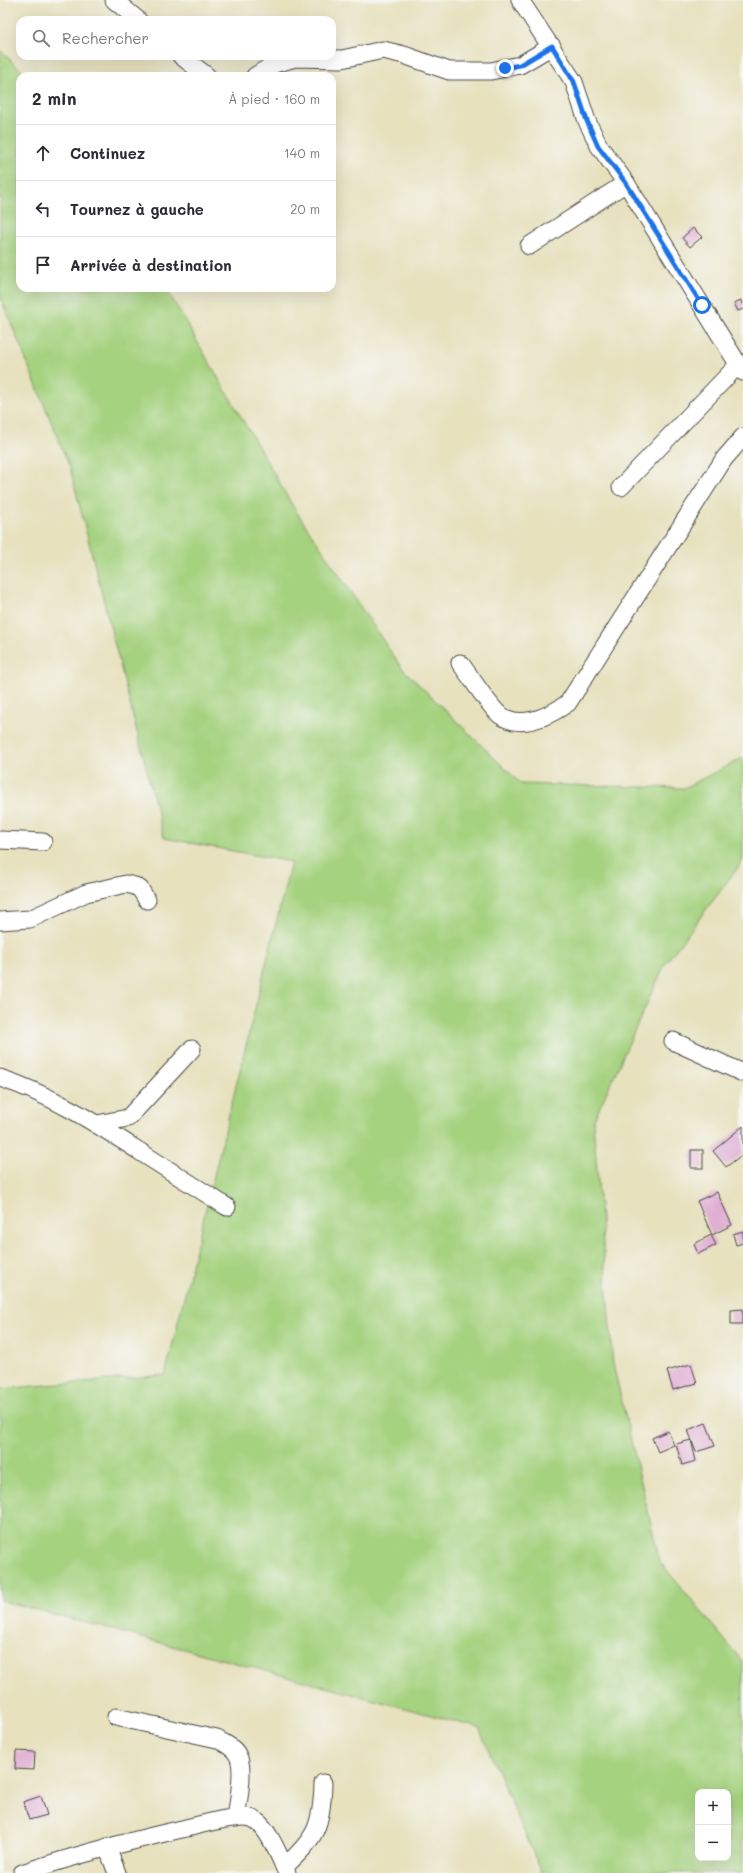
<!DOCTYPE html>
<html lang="fr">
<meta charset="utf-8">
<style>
body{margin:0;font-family:Mali,sans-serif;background:#f2f2f3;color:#2b2b33}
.controls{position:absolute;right:12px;bottom:12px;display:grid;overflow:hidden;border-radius:8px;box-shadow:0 4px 16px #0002}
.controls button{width:36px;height:36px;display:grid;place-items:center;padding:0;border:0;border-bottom:1px solid #e1e1e2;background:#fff;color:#2b2b33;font:20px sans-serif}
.stop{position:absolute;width:12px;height:12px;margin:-9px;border:3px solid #1a73e8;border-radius:50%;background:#fff}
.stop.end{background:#1a73e8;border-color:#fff;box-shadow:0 1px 4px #0008}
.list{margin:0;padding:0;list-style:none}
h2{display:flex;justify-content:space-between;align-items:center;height:52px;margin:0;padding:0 16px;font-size:17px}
h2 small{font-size:13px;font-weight:400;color:#7c7c81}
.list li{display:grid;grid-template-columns:26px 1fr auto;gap:12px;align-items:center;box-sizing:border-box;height:56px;padding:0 16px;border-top:1px solid #e1e1e2}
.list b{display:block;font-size:15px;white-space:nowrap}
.list em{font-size:13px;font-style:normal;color:#7c7c81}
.icon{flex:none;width:22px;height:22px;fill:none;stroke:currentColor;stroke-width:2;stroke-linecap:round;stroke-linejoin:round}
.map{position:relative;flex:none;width:743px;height:1873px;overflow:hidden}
.search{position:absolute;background:#fff;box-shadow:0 4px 16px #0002;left:16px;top:16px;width:320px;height:44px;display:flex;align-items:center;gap:10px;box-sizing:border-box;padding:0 14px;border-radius:12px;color:#7c7c81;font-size:15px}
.panel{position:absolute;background:#fff;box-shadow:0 4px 16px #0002;left:16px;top:72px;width:320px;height:220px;border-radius:12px}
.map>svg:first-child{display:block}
</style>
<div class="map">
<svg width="743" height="1873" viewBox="0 0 743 1873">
<rect width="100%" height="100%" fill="#f6f6f2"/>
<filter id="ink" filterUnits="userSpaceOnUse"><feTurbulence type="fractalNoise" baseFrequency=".025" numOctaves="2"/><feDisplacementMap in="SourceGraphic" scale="8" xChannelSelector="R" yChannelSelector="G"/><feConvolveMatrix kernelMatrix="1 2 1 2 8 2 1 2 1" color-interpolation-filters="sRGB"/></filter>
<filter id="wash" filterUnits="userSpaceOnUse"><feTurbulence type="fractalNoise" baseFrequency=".012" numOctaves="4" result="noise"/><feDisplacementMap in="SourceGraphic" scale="16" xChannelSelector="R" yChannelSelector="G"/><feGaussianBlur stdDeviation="0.9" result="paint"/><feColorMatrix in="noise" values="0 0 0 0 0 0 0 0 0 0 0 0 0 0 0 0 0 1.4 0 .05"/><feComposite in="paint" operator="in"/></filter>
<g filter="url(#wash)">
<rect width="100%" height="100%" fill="#e7e1be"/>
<path fill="#a5d27f" stroke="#687e55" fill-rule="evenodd" d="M 0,50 L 27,76 L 20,76 L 20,288 L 166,288 L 294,508 L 401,667 L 521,784 L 684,788 L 743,758 L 743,861 L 665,964 L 593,1122 L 613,1364 L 660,1562 L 743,1662 L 743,1873 L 542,1873 L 479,1728 L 0,1600 L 0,1389 L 165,1375 L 291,862 L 164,838 L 70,468 L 0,296 ZM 698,1792 L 728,1792 L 728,1858 L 698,1858 Z"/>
<g id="blocks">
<g fill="#e0aed4">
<polygon points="693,228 702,237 690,247 682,238"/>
<polygon points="741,300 743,309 738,311 734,303"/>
<polygon points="743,1126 743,1154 726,1167 713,1151"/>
<rect x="691" y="1150" width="12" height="18"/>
<polygon points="717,1192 732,1225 712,1235 697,1201"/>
<polygon points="743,1231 743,1243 736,1245 733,1234"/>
<polygon points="711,1235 716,1245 698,1254 694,1244"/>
<polygon points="743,1309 743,1324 731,1324 731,1310"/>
<polygon points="691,1364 697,1383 673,1390 667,1371"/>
<polygon points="706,1423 715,1446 696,1452 688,1430"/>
<polygon points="668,1431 674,1445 658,1452 652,1438"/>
<polygon points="691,1440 696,1461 682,1465 676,1444"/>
<polygon points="16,1751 35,1752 34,1770 15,1769"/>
<polygon points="41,1796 47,1815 29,1820 23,1802"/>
</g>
</g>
</g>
<g filter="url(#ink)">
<use href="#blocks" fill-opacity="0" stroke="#474641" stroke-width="1"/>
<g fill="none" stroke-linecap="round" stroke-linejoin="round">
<g stroke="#474641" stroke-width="19">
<g id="minor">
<polyline points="114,0 138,20"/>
<polyline points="520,0 574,82 587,121 599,146 626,183 743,372"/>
<polyline points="181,56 207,76"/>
<polyline points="255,76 274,64 295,58 342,59 383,50 404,55 449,71 491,71 520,65 552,46"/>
<polyline points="529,246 626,183"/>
<polyline points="621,487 738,365"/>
<path d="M 460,663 C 469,674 490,708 500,715 C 521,730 549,716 568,703 L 724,459 L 743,437"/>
<polyline points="0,840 43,842"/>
<polyline points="0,921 30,919 86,893 126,884 135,886 140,889 147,900"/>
<polyline points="673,1041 743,1073"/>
<path d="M 0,1078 C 50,1094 95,1123 139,1151 C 168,1170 198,1188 227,1207"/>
<polyline points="97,1124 128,1118 192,1049"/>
<path d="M 116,1717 L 217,1739 C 225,1744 234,1747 238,1756 C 245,1769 238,1803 236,1818"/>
<polyline points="107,1847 117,1873"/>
<path d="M 284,1867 C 316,1838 322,1826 323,1783"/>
<path d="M 22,1873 C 75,1855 130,1841 186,1828 C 200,1825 238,1814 251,1818 C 267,1823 280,1858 287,1873"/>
</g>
</g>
<use href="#minor" stroke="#fff" stroke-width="17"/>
</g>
</g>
<g fill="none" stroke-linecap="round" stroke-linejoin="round" filter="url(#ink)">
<polyline stroke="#1a73e8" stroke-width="5" points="505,68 520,65 552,46 574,82 587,121 598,146 626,183 702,305"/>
</g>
</svg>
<div class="controls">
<button>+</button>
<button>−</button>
</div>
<div class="stop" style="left:702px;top:305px"></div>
<div class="stop end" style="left:505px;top:68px"></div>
<div class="search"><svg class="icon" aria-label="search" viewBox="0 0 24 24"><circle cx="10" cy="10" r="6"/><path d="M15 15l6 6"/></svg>Rechercher</div>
<section class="panel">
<h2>2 min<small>À pied · 160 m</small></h2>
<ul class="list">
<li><svg class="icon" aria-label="ahead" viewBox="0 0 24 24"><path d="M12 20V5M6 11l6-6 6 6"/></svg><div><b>Continuez</b></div><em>140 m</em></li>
<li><svg class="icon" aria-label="left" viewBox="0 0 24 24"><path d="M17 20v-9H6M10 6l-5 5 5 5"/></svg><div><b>Tournez à gauche</b></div><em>20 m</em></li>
<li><svg class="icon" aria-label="arrive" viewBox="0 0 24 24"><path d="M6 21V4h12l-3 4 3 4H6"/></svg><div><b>Arrivée à destination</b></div></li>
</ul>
</section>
</div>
